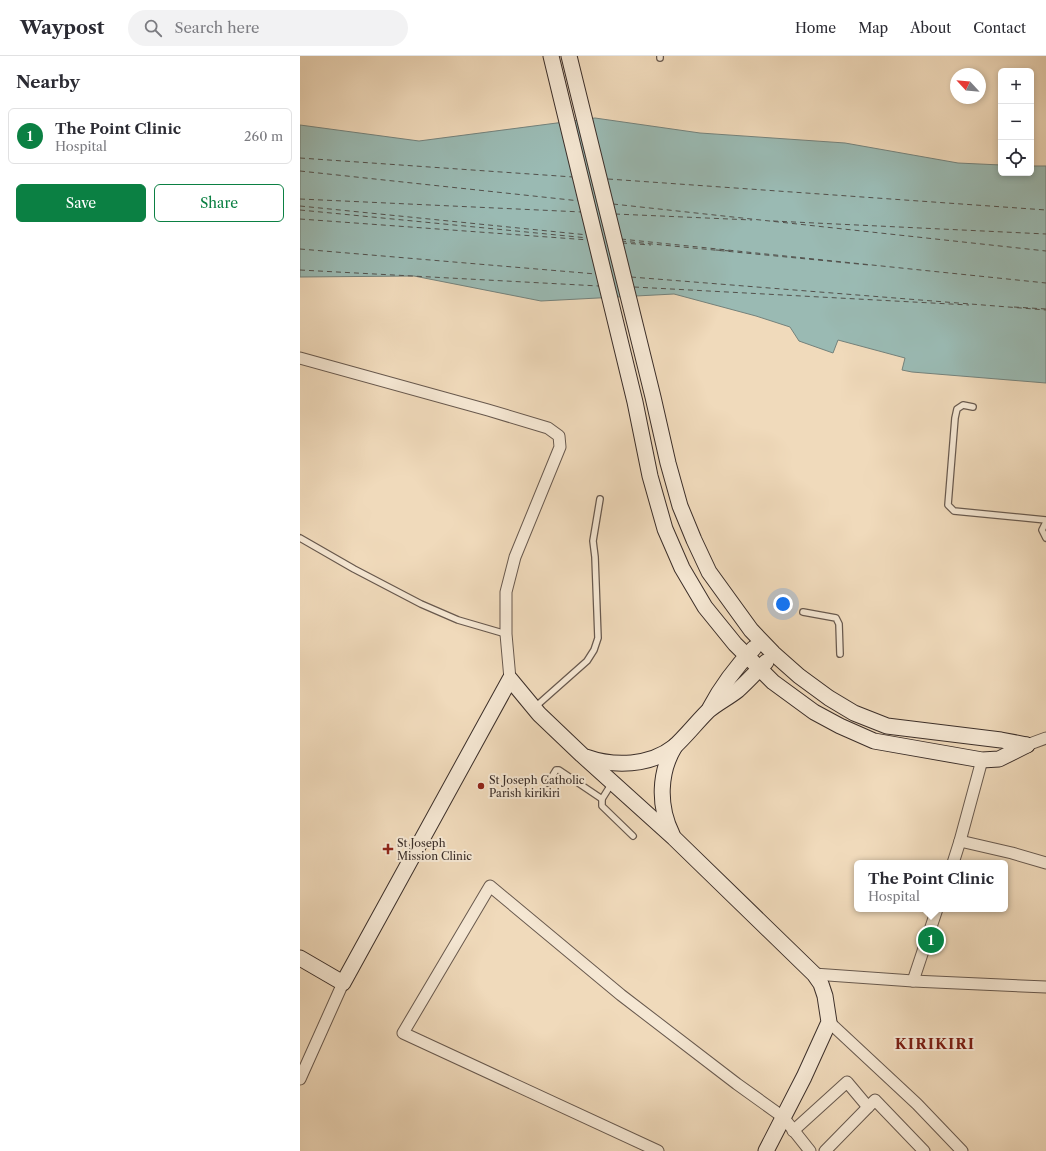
<!DOCTYPE html>
<meta charset="utf-8">
<style>
body{margin:0;font-family:"Libre Caslon Text",serif;background:#f2f2f3;color:#2b2b33}
.controls{position:absolute;right:12px;top:12px;display:grid;overflow:hidden;border-radius:6px;box-shadow:0 2px 6px #0003}
.controls button{width:36px;height:36px;display:grid;place-items:center;padding:0;border:0;border-bottom:1px solid #e1e1e2;background:#fff;color:#2b2b33;font:20px sans-serif}
.compass{position:absolute;left:650px;top:12px;width:36px;height:36px;border-radius:50%;background:#fff;box-shadow:0 2px 6px #0003;rotate:296deg}
.you{position:absolute;left:483px;top:548px;width:14px;height:14px;margin:-10px;border:3px solid #fff;border-radius:50%;background:#1a73e8;box-shadow:0 0 0 6px #1a73e833}
.badge{display:grid;place-items:center;width:26px;height:26px;border-radius:50%;background:#0b8043;color:#fff;font-size:13px;font-weight:700}
.pin{position:absolute;translate:-50% -50%;border:2px solid #fff;box-shadow:0 1px 4px #0006}
.popup{position:absolute;left:554px;top:804px;width:154px;height:52px;box-sizing:border-box;display:grid;place-content:center;border-radius:6px;background:#fff;filter:drop-shadow(0 1px 3px #0005);font-size:13px;white-space:nowrap;color:#7c7c81}
.popup b{font-size:15px;color:#2b2b33}
.popup::after{content:'';position:absolute;left:50%;top:100%;margin-left:-8px;border:8px solid transparent;border-top-color:#fff}
.list{margin:0;padding:0;list-style:none}
h2{display:flex;justify-content:space-between;align-items:center;height:52px;margin:0;padding:0 16px;font-size:17px}
h2 small{font-size:13px;font-weight:400;color:#7c7c81}
.list li{display:grid;grid-template-columns:26px 1fr auto;gap:12px;align-items:center;box-sizing:border-box;height:56px;margin:0 8px 8px;padding:0 8px;border:1px solid #e1e1e2;border-radius:6px}
.list b{display:block;font-size:15px;white-space:nowrap}
.list p{margin:0;font-size:13px;white-space:nowrap;color:#7c7c81}
.list em{font-size:13px;font-style:normal;color:#7c7c81}
.actions{display:flex;gap:8px;padding:12px 16px}
.actions a{flex:1;padding:9px 0;border:1px solid #0b8043;border-radius:6px;text-align:center;font-size:14px;color:#0b8043}
.actions .main{background:#0b8043;color:#fff}
.icon{flex:none;width:22px;height:22px;fill:none;stroke:currentColor;stroke-width:2;stroke-linecap:round;stroke-linejoin:round}
.map{position:relative;flex:none;width:746px;height:1095px;overflow:hidden}
header{display:flex;align-items:center;gap:24px;box-sizing:border-box;height:56px;padding:0 20px;background:#fff;border-bottom:1px solid #e1e1e2}
header strong{font-size:19px}
nav{display:flex;gap:22px;margin-inline-start:auto;font-size:14px}
.search{width:280px;height:36px;background:#f2f2f3;display:flex;align-items:center;gap:10px;box-sizing:border-box;padding:0 14px;border-radius:22px;color:#7c7c81;font-size:15px}
main{display:flex}
aside{flex:1;background:#fff}
.map>svg:first-child{display:block}
</style>
<header>
<strong>Waypost</strong>
<div class="search"><svg class="icon" aria-label="search" viewBox="0 0 24 24"><circle cx="10" cy="10" r="6"/><path d="M15 15l6 6"/></svg>Search here</div>
<nav><a>Home</a><a>Map</a><a>About</a><a>Contact</a></nav>
</header>
<main>
<aside>
<h2>Nearby<small></small></h2>
<ul class="list">
<li><span class="badge">1</span><div><b>The Point Clinic</b><p>Hospital</p></div><em>260 m</em></li>
</ul>
<div class="actions"><a class="main">Save</a><a>Share</a></div>
</aside>
<div class="map">
<svg width="746" height="1095" viewBox="0 0 746 1095">
<rect width="100%" height="100%" fill="#f0dabb"/>
<filter id="stains"><feTurbulence type="fractalNoise" baseFrequency=".005" numOctaves="4"/><feColorMatrix values="0 0 0 0 .2 0 0 0 0 .09 0 0 0 0 .02 0 0 0 .5 -.17"/></filter>
<radialGradient id="worn" r=".72"><stop offset=".6" stop-color="#630" stop-opacity="0"/><stop offset="1" stop-color="#630" stop-opacity=".3"/></radialGradient>
<polygon fill="#9abab3" stroke="#74827c" points="295,62 400,77 545,87 658,107 701,109 701,117 731,117 731,110 746,110 746,327 612,316 602,314 605,302 538,284 533,297 499,285 490,271 456,260 374,238 241,245 114,220 0,221 0,69 119,85"/>
<g fill="none" stroke-linecap="round" stroke-linejoin="round">
<g stroke="#53514c" stroke-width="1" stroke-dasharray="5 4" stroke-linecap="butt">
<polyline points="0,102 273,121"/>
<polyline points="0,115 280,145"/>
<polyline points="308,123 746,154"/>
<polyline points="0,143 282,156"/>
<polyline points="313,148 746,195"/>
<polyline points="0,150 288,179"/>
<polyline points="0,154 288,182"/>
<polyline points="315,158 452,164"/>
<polyline points="0,163 289,184"/>
<polyline points="473,165 746,178"/>
<polyline points="321,183 746,227"/>
<polyline points="321,185 569,209"/>
<polyline points="322,187 351,189"/>
<polyline points="0,193 296,218"/>
<polyline points="416,194 431,195"/>
<polyline points="0,214 299,230"/>
<polyline points="331,221 746,254"/>
<polyline points="334,231 669,249"/>
<polyline points="714,251 746,253"/>
</g>
<g stroke="#68594e" stroke-width="8">
<g id="service">
<polyline points="360,2 360,0"/>
<polyline points="673,351 663,349 657,353 655,362 648,449 654,455 746,464"/>
<polyline points="746,466 742,474 746,482"/>
<polyline points="0,482 54,513 121,548 158,564 206,578"/>
<polyline points="503,556 536,562 539,568 540,598"/>
<polyline points="234,652 287,605 294,594 298,582 295,501 293,485 300,443"/>
<polyline points="248,727 256,714 259,714 302,743"/>
<polyline points="312,727 302,743 302,750 333,780"/>
</g>
</g>
<g stroke="#68594e" stroke-width="13">
<g id="minor">
<polyline points="0,302 188,354 248,372 259,380 260,391 215,501 206,536 206,578 210,623"/>
<polyline points="727,689 746,682"/>
<polyline points="660,785 712,797 746,807"/>
<polyline points="653,807 660,785 682,704"/>
<polyline points="514,918 613,925 746,931"/>
<polyline points="613,925 637,853"/>
<polyline points="529,966 617,1048 662,1095"/>
<polyline points="0,1023 43,927"/>
<polyline points="493,1075 547,1026 568,1051"/>
<polyline points="358,1095 103,977 190,830 321,939 437,1028 483,1061 510,1095"/>
<polyline points="525,1095 575,1044 624,1095"/>
</g>
</g>
<g stroke="#3b2e29" stroke-width="17">
<g id="secondary">
<polyline points="251,0 335,346 350,420 365,473 382,512 405,551 435,588 473,626 514,656 540,670 574,685 682,704 699,703 727,689"/>
<polyline points="269,0 353,341 368,407 380,450 394,484 409,516 451,574 473,597 499,620 529,642 554,657 587,670 701,684 727,689"/>
<path d="M 410,652 C 422,629 436,611 454,592"/>
<path d="M 286,701 C 314,711 350,710 374,691 C 386,680 396,667 408,655 C 417,647 428,642 438,634 C 448,625 457,615 466,606"/>
<path d="M 372,778 C 358,750 359,716 375,690"/>
<polyline points="0,902 43,927 210,623 239,658 282,699 374,782 514,918 521,928 525,940 529,966 504,1021 466,1095"/>
</g>
</g>
<use href="#service" stroke="#f5e7d3" stroke-width="5.5"/>
<use href="#minor" stroke="#f5e7d3" stroke-width="11"/>
<use href="#secondary" stroke="#f5e7d3" stroke-width="15"/>
</g>
<g fill="#8f2418" stroke="#f5e7d3" stroke-width="1.5">
<circle cx="181" cy="730" r="4"/>
<path d="M86 787h4v4h4v4h-4v4h-4v-4h-4v-4h4z"/>
</g>
<g text-anchor="middle" dominant-baseline="central" stroke-width="4" stroke-linejoin="round" paint-order="stroke">
<g font-size="11" fill="#3b2e29" stroke="#f5e7d3" text-anchor="start">
<text x="189" y="724">St Joseph Catholic<tspan x="189" dy="13">Parish kirikiri</tspan></text>
<text x="97" y="787">St Joseph<tspan x="97" dy="13">Mission Clinic</tspan></text>
</g>
<g font-size="15" font-weight="bold" letter-spacing="1" fill="#7a1f14" stroke="#f5e7d3">
<text x="635" y="987">KIRIKIRI</text>
</g>
</g>
<rect width="100%" height="100%" filter="url(#stains)"/>
<rect width="100%" height="100%" fill="url(#worn)"/>
</svg>
<div class="controls">
<button>+</button>
<button>−</button>
<button><svg class="icon" aria-label="locate" viewBox="0 0 24 24"><circle cx="12" cy="12" r="6"/><path d="M12 2v4M12 18v4M2 12h4M18 12h4"/></svg></button>
</div>
<svg class="compass" viewBox="-18 -18 36 36"><path d="M0-13l5 13h-10z" fill="#e53935"/><path d="M0 13l5-13h-10z" fill="#7c7c81"/></svg>
<div class="you"></div>
<div class="pin badge" style="left:631px;top:884px">1</div>
<div class="popup"><b>The Point Clinic</b>Hospital</div>
</div>
</main>
